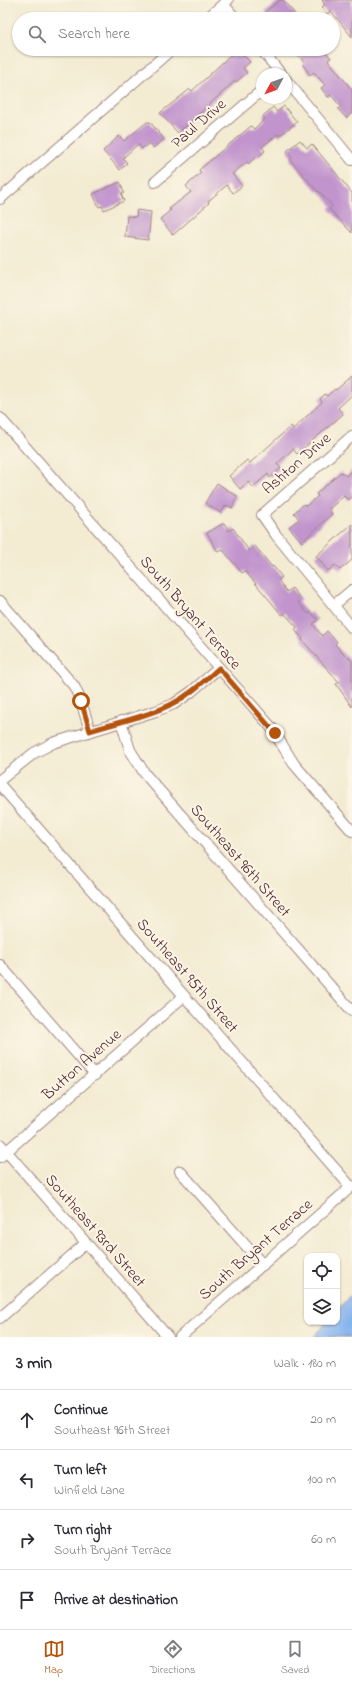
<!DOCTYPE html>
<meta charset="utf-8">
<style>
body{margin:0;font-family:"Indie Flower",sans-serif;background:#f2f2f3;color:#2b2b33}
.controls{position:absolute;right:12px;bottom:12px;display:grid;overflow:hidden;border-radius:8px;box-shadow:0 1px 3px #0004}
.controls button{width:36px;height:36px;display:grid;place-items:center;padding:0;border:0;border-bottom:1px solid #e1e1e2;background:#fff;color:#2b2b33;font:20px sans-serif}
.compass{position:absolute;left:256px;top:68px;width:36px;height:36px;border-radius:50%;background:#fff;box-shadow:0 1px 3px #0004;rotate:229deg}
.stop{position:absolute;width:12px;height:12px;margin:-9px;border:3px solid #b45309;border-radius:50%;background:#fff}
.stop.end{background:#b45309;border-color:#fff;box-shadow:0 1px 4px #0008}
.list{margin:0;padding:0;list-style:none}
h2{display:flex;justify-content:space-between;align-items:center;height:52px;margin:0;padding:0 16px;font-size:17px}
h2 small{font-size:13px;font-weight:400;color:#7c7c81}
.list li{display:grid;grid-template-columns:26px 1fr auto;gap:12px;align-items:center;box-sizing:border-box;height:60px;padding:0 16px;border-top:1px solid #e1e1e2}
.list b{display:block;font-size:15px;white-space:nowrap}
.list p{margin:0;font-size:13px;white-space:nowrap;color:#7c7c81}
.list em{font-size:13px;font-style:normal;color:#7c7c81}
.icon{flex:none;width:22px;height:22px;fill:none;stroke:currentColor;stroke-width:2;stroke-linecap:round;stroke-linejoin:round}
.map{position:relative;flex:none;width:352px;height:1337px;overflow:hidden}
.search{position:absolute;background:#fff;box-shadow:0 1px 3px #0004;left:12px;right:12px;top:12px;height:44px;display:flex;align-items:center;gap:10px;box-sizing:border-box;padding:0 14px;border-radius:22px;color:#7c7c81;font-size:15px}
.sheet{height:292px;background:#fff}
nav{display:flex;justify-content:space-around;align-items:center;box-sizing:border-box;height:56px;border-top:1px solid #e1e1e2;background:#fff;font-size:11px;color:#7c7c81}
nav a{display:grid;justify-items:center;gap:2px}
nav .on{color:#b45309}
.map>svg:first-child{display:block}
</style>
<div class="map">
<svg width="352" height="1337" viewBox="0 0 352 1337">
<rect width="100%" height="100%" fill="#fcf5e5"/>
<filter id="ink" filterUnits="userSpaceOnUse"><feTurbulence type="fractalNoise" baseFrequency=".025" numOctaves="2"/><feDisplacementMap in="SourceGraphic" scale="8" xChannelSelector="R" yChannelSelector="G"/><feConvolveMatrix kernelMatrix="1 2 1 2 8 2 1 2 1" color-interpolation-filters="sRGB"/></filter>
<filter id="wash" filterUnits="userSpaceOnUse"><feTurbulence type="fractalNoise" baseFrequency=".012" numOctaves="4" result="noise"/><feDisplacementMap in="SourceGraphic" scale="16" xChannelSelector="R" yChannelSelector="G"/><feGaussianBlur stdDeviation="0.9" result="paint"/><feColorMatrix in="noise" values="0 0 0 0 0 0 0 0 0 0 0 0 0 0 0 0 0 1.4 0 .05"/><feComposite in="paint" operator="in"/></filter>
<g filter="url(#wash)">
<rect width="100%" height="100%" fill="#f3ebd2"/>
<polygon fill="#84b3ee" stroke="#67698c" points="352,1293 352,1337 314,1337 327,1322 337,1322 337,1311"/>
<g id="blocks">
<g fill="#c194cd">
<polygon points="280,0 283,0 299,19 271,19 265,12"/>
<polygon points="322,0 352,0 352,37 331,11 327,14 322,7 325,5"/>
<polygon points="237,49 250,62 243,68 247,73 236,82 235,81 178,133 160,113 190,89 192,91"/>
<polygon points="293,49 322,49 326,52 331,58 328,60 352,90 352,113 346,118 338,109 341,107 331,95 328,97 321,88 325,85 314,72 310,75 303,65 305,63"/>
<polygon points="284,106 297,122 279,136 278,134 262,147 265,151 258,157 257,156 248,164 247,162 232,174 242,186 233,193 227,185 213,197 208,201 209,203 173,235 160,219 171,210 169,209 191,192 186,186 201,173 199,170 251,126 254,129 265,119 263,116 273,107 277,112"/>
<polygon points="147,122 150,122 164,139 153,148 149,143 142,149 138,144 123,158 127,163 120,170 103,151 119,136 124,141"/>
<polygon points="300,140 307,148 312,144 352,193 352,233 329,209 332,206 319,191 318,192 290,160 292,158 287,151"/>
<polygon points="120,182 124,193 121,194 124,201 104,210 102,206 99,207 93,194"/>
<polygon points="137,210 151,212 148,240 125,237 127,216 136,217"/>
<polygon points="352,376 352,395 338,408 343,414 297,454 293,449 277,464 281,468 270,478 268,474 253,487 248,482 240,489 229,476 247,460 250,463 291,426 293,429 322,402 320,399 325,394 327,396 335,389 336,390"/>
<polygon points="352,470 352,497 348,500 344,496 329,509 332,514 302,542 289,527 299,519 294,513 304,504 306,506 318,496 316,494 341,472 346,476"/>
<polygon points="217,483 237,496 232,508 226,505 221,513 205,503"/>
<polygon points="224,523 229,531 233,528 249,551 255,546 272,567 273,566 282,577 278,580 287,592 292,588 301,599 298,602 308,614 311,612 318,620 313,624 322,636 327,631 337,642 335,644 345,656 346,655 352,661 352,707 336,684 339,682 302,640 303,639 295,630 297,627 284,613 282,615 245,571 242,573 223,550 218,552 207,533"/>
<polygon points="352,524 352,560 340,570 335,565 328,571 316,556"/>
</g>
</g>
</g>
<g filter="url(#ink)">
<use href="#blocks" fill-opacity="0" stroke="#9e857e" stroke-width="1"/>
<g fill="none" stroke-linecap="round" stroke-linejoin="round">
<g stroke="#9e857e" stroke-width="12">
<g id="minor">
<polyline points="223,4 236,19"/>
<polyline points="206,19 228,0"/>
<polyline points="261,49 281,74"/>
<polyline points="286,80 352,160"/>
<polyline points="155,182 262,90"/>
<polyline points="0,199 172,49"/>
<polyline points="0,418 271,727 294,764 352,831"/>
<polyline points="352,436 262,515 276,535 352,628"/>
<polyline points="0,601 74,686 81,701 90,731"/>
<polyline points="334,605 352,590"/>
<polyline points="121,721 130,750 145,774 352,1011"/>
<polyline points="0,780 34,753 53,743 156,711 174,704 191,692 219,668"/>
<polyline points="0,785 351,1187"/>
<polyline points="0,965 95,1075"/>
<polyline points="0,1144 168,1337"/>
<polyline points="0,1157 184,996"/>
<polyline points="180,1171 263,1265"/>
<polyline points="0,1318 86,1243"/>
<polyline points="180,1337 352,1186"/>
</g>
</g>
<use href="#minor" stroke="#fff" stroke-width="10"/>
</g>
</g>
<g fill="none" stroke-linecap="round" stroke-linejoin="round" filter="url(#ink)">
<path stroke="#b45309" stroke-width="5" d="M 81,701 L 90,731 C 117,722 147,717 172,704 C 190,695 204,681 219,668 L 275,733"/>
</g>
<g text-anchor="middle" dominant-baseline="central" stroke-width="4" stroke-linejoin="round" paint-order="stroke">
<g font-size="16" fill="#4a1f2b" stroke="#fcf5e5">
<text transform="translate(199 124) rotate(-41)">Paul Drive</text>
<text transform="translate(297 464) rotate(-41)">Ashton Drive</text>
<text transform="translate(190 613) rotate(49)">South Bryant Terrace</text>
<text transform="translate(240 861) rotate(49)">Southeast 96th Street</text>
<text transform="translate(187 976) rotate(49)">Southeast 95th Street</text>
<text transform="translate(82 1065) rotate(-41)">Button Avenue</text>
<text transform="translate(95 1231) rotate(49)">Southeast 93rd Street</text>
<text transform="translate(256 1250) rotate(-41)">South Bryant Terrace</text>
</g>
</g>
</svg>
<div class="controls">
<button><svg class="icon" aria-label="locate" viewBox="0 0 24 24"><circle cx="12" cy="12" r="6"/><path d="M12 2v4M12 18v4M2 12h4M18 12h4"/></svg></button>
<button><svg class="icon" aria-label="layers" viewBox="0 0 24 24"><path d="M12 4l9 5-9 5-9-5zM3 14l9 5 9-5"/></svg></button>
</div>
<svg class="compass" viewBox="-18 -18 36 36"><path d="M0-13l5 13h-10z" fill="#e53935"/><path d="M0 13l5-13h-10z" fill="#7c7c81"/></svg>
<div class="stop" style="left:81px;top:701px"></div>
<div class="stop end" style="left:275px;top:733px"></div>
<div class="search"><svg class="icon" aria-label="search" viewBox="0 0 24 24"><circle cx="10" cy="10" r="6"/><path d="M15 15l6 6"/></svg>Search here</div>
</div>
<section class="sheet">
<h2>3 min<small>Walk · 180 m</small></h2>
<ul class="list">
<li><svg class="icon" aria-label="ahead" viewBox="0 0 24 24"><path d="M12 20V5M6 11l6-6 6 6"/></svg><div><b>Continue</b><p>Southeast 96th Street</p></div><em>20 m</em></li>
<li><svg class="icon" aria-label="left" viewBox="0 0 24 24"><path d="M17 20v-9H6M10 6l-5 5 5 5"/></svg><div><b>Turn left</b><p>Winfield Lane</p></div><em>100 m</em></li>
<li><svg class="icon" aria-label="right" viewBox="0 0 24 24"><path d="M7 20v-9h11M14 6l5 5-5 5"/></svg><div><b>Turn right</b><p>South Bryant Terrace</p></div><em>60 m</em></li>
<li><svg class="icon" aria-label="arrive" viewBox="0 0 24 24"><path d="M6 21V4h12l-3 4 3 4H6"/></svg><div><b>Arrive at destination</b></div></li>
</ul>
</section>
<nav>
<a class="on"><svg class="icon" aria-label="map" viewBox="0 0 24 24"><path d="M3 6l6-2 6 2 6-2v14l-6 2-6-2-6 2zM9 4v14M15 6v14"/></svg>Map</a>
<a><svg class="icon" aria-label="directions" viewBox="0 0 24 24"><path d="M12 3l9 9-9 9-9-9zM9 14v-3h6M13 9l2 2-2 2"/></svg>Directions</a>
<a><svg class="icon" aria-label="saved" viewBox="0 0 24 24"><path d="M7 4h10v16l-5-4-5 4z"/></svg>Saved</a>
</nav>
